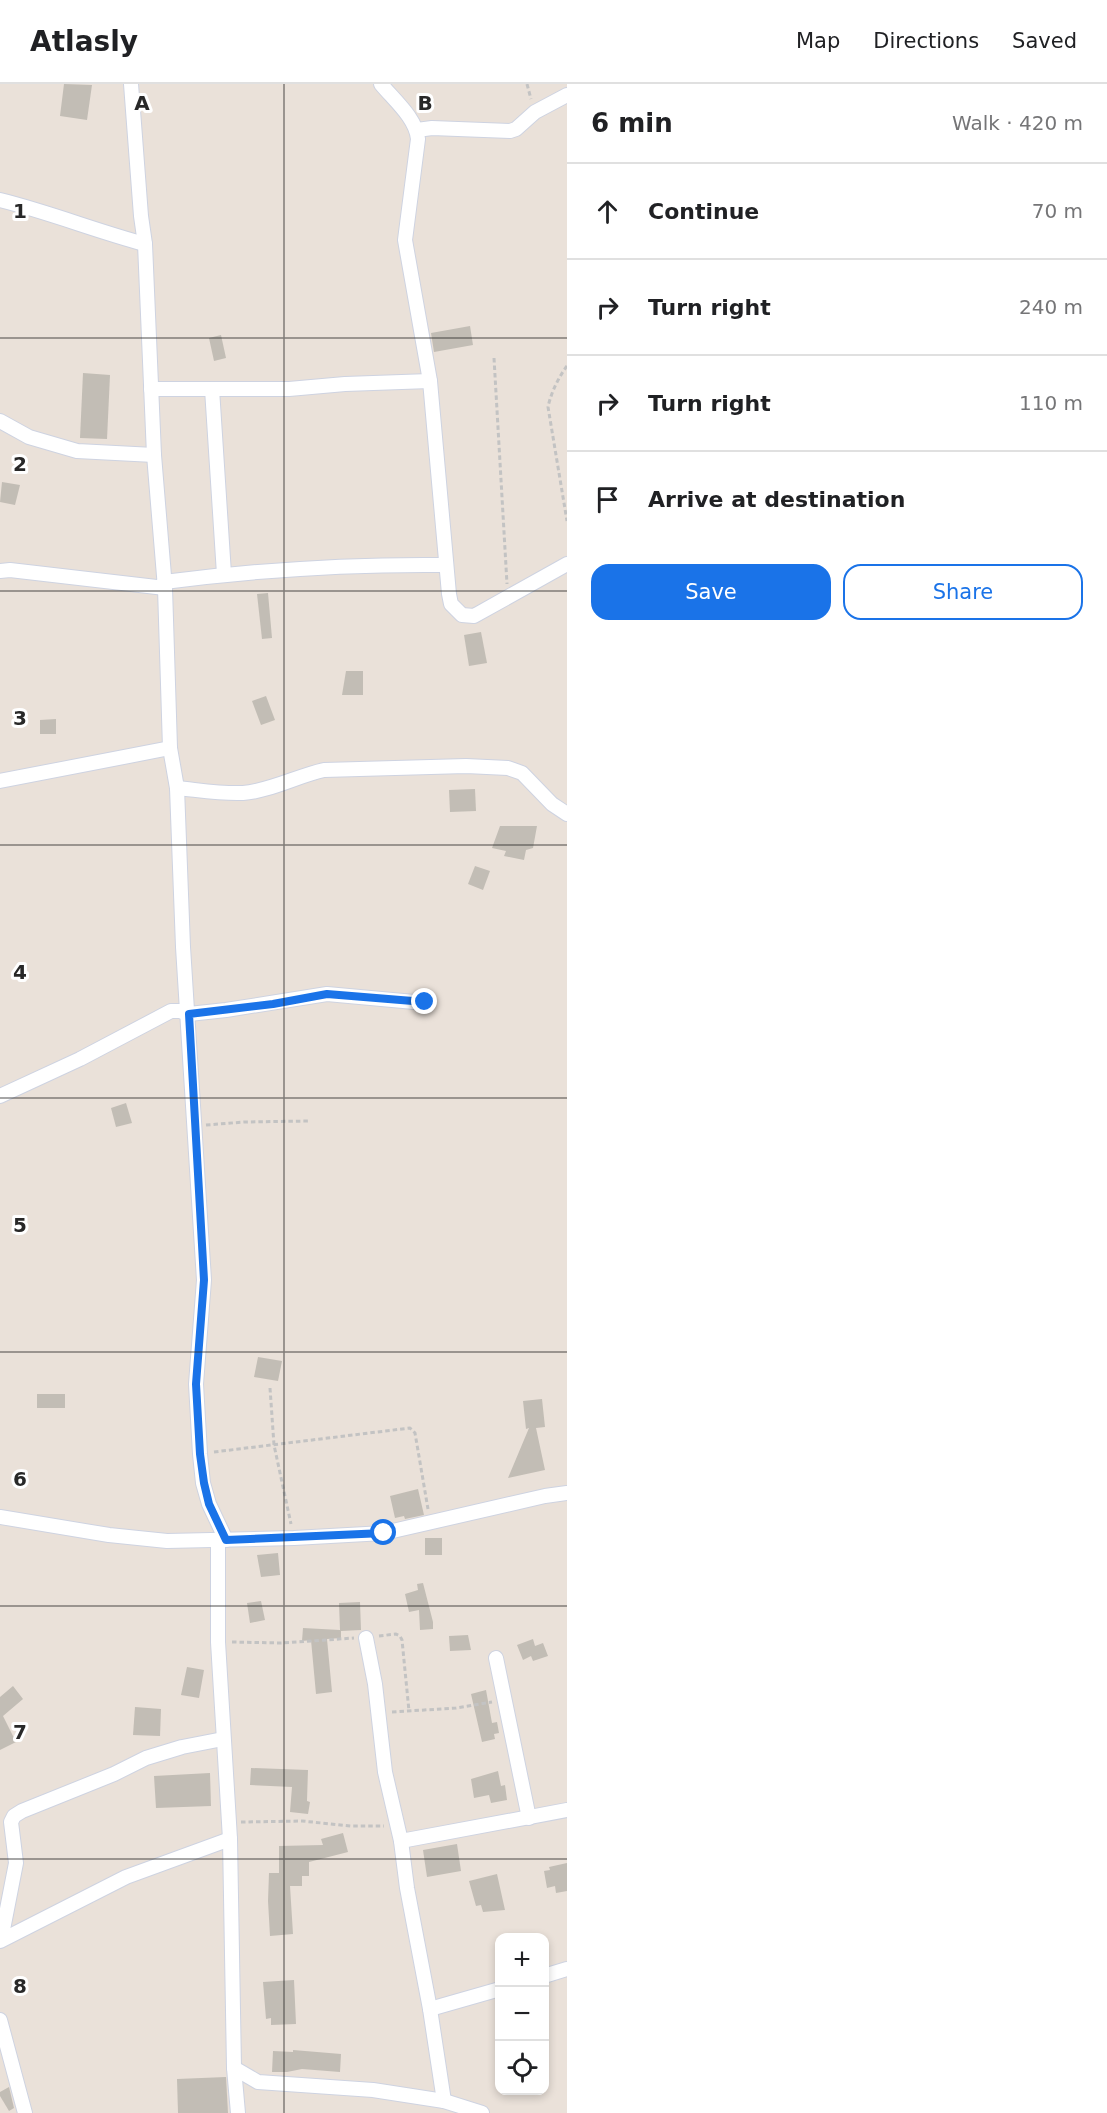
<!DOCTYPE html>
<meta charset="utf-8">
<style>
body{margin:0;font-family:"DejaVu Sans",sans-serif;background:#f2f2f2;color:#202124}
.controls{position:absolute;right:18px;bottom:18px;display:grid;overflow:hidden;border-radius:12px;box-shadow:0 3px 9px #0003}
.controls button{width:54px;height:54px;display:grid;place-items:center;padding:0;border:0;border-bottom:2px solid #e0e0e0;background:#fff;color:#202124;font:30px sans-serif}
.stop{position:absolute;width:18px;height:18px;margin:-14px;border:4px solid #1a73e8;border-radius:50%;background:#fff}
.stop.end{background:#1a73e8;border-color:#fff;box-shadow:0 2px 6px #0008}
.list{margin:0;padding:0;list-style:none}
h2{display:flex;justify-content:space-between;align-items:center;height:78px;margin:0;padding:0 24px;font-size:26px}
h2 small{font-size:20px;font-weight:400;color:#757577}
.list li{display:grid;grid-template-columns:39px 1fr auto;gap:18px;align-items:center;box-sizing:border-box;height:96px;padding:0 24px;border-top:2px solid #e0e0e0}
.list b{display:block;font-size:22px;white-space:nowrap}
.list em{font-size:20px;font-style:normal;color:#757577}
.actions{display:flex;gap:12px;padding:18px 24px}
.actions a{flex:1;padding:14px 0;border:2px solid #1a73e8;border-radius:18px;text-align:center;font-size:21px;color:#1a73e8}
.actions .main{background:#1a73e8;color:#fff}
.icon{flex:none;width:33px;height:33px;fill:none;stroke:currentColor;stroke-width:2;stroke-linecap:round;stroke-linejoin:round}
.map{position:relative;flex:none;width:567px;height:2029px;overflow:hidden}
header{display:flex;align-items:center;gap:36px;box-sizing:border-box;height:84px;padding:0 30px;background:#fff;border-bottom:2px solid #e0e0e0}
header strong{font-size:28px}
nav{display:flex;gap:33px;margin-inline-start:auto;font-size:21px}
main{display:flex}
aside{flex:1;background:#fff}
.map>svg:first-child{display:block}
</style>
<header>
<strong>Atlasly</strong>
<nav><a>Map</a><a>Directions</a><a>Saved</a></nav>
</header>
<main>
<div class="map">
<svg width="567" height="2029" viewBox="0 0 567 2029">
<rect width="100%" height="100%" fill="#eae1d9"/>
<g fill="#c2bdb5">
<polygon points="64,0 92,1 87,36 60,32"/>
<polygon points="470,242 473,261 434,268 431,249"/>
<polygon points="221,251 226,274 214,277 209,254"/>
<polygon points="83,289 110,291 107,355 80,354"/>
<polygon points="2,398 20,401 15,421 0,418"/>
<polygon points="268,509 272,554 262,555 257,510"/>
<polygon points="481,548 487,579 469,582 464,551"/>
<polygon points="346,587 363,587 363,611 342,611"/>
<polygon points="266,612 275,636 261,641 252,617"/>
<polygon points="56,635 56,650 40,650 40,636"/>
<polygon points="475,705 476,727 450,728 449,706"/>
<polygon points="500,742 537,742 533,764 526,766 524,776 504,772 506,767 492,764"/>
<polygon points="475,782 490,787 483,806 468,800"/>
<polygon points="126,1019 132,1039 116,1043 111,1024"/>
<polygon points="258,1273 282,1277 278,1297 254,1293"/>
<rect x="37" y="1310" width="28" height="14"/>
<polygon points="542,1315 545,1343 536,1344 545,1386 508,1394 529,1344 526,1345 523,1317"/>
<polygon points="418,1405 424,1431 405,1435 404,1432 395,1434 390,1412"/>
<rect x="425" y="1454" width="17" height="17"/>
<polygon points="278,1469 280,1491 261,1493 257,1471"/>
<polygon points="423,1499 433,1538 433,1545 420,1546 419,1526 409,1528 405,1510 418,1506 417,1500"/>
<polygon points="261,1517 265,1536 250,1539 247,1519"/>
<polygon points="360,1518 361,1546 341,1547 341,1554 327,1555 332,1608 316,1610 311,1556 302,1557 303,1544 340,1546 339,1519"/>
<polygon points="468,1551 471,1566 450,1567 449,1552"/>
<polygon points="533,1555 535,1562 543,1559 548,1572 533,1577 531,1572 523,1576 517,1561"/>
<polygon points="187,1583 204,1586 199,1614 181,1611"/>
<polygon points="13,1602 23,1615 3,1632 16,1658 0,1666 0,1613"/>
<polygon points="486,1606 492,1639 497,1638 499,1649 494,1650 495,1655 482,1658 471,1610"/>
<polygon points="135,1623 161,1625 160,1652 133,1651"/>
<polygon points="251,1684 308,1686 307,1717 310,1718 308,1730 290,1728 292,1703 250,1701"/>
<polygon points="498,1687 501,1702 505,1701 507,1716 491,1719 489,1711 474,1714 471,1695"/>
<polygon points="210,1689 211,1722 156,1724 154,1692"/>
<polygon points="343,1749 348,1768 309,1778 309,1792 302,1792 302,1802 290,1802 293,1850 270,1852 268,1817 269,1789 279,1789 279,1762 323,1761 321,1755"/>
<polygon points="457,1760 461,1787 427,1793 423,1766"/>
<polygon points="567,1779 567,1807 556,1809 555,1802 547,1804 544,1787 550,1786 549,1783"/>
<polygon points="497,1790 505,1826 483,1828 481,1821 476,1822 469,1797"/>
<polygon points="294,1896 296,1940 271,1941 271,1934 266,1935 263,1898"/>
<polygon points="293,1966 341,1970 340,1988 302,1985 287,1988 272,1988 273,1967 293,1968"/>
<polygon points="226,1993 228,2029 178,2029 177,1995"/>
<polygon points="9,2003 14,2024 9,2027 0,2012 0,2008"/>
</g>
<g fill="none" stroke-linecap="round" stroke-linejoin="round">
<g stroke="#ced3e1" stroke-width="16">
<g id="minor">
<polyline points="131,0 141,132 145,160 154,371 165,504 170,664 177,704 183,863 204,1196 196,1300 200,1370 203,1399 209,1420 226,1456"/>
<path d="M 381,0 C 394,16 416,34 418,55 L 405,156 L 430,297 L 449,510 L 451,520 L 462,531 L 474,532 L 567,480"/>
<polyline points="417,46 432,44 510,47 516,45 535,28 567,11"/>
<path d="M 0,116 C 49,128 96,147 145,160"/>
<polyline points="151,305 289,305 345,300 430,297"/>
<polyline points="212,305 224,490"/>
<polyline points="0,337 29,353 77,367 154,371"/>
<polyline points="0,487 10,486 165,504"/>
<path d="M 164,498 C 257,486 351,480 445,481"/>
<polyline points="0,697 170,664"/>
<path d="M 177,704 C 198,706 221,710 243,709 C 270,707 297,692 324,686 L 466,682 L 508,684 L 522,689 L 552,720 L 567,730"/>
<polyline points="0,1012 80,975 171,927 180,927 189,930 226,926 327,910 425,919"/>
<polyline points="0,1433 109,1451 167,1457 294,1454 384,1449 545,1412 567,1409"/>
<polyline points="218,1455 218,1558 230,1755 234,1984 238,2029"/>
<polyline points="366,1554 375,1600 385,1688 401,1757 407,1804 430,1925 444,2017"/>
<polyline points="496,1574 529,1734"/>
<polyline points="401,1757 567,1726"/>
<polyline points="1,1856 16,1779 11,1738 14,1732 22,1727 114,1690 146,1674 182,1663 223,1655"/>
<polyline points="0,1857 126,1793 230,1755"/>
<polyline points="544,1892 567,1885"/>
<polyline points="430,1925 500,1905"/>
<polyline points="0,1936 25,2029"/>
<polyline points="234,1984 258,1998 373,2006 444,2017 482,2029"/>
</g>
</g>
<g stroke="#c3c3c3" stroke-width="3" stroke-dasharray="4.5 3" stroke-linecap="butt">
<polyline points="527,0 531,15"/>
<polyline points="494,274 507,500"/>
<path d="M 567,282 C 558,294 551,309 548,323 L 567,437"/>
<polyline points="206,1041 244,1038 309,1037"/>
<polyline points="270,1304 274,1361 291,1440"/>
<polyline points="214,1368 410,1344 415,1349 428,1425"/>
<polyline points="379,1552 396,1550 400,1552 402,1556 409,1627"/>
<polyline points="232,1558 281,1559 354,1554"/>
<polyline points="392,1628 456,1624 492,1618"/>
<polyline points="241,1738 302,1737 351,1742 384,1742"/>
</g>
<use href="#minor" stroke="#fff" stroke-width="14"/>
</g>
<g fill="none" stroke-linecap="round" stroke-linejoin="round">
<polyline stroke="#1a73e8" stroke-width="8" points="384,1449 226,1456 209,1420 204,1399 200,1370 196,1300 204,1196 189,930 273,920 327,910 425,918"/>
</g>
<path fill="none" stroke="#282828" stroke-width="1.5" stroke-opacity="0.55" d="M 284,0 L 284,2029M 0,254 L 567,254M 0,507 L 567,507M 0,761 L 567,761M 0,1014 L 567,1014M 0,1268 L 567,1268M 0,1522 L 567,1522M 0,1775 L 567,1775"/>
<g font-size="20" text-anchor="middle" font-weight="bold" fill="#282828" stroke="#fff" stroke-width="6" stroke-linejoin="round" paint-order="stroke">
<text x="142" y="26">A</text>
<text x="425" y="26">B</text>
<text x="20" y="134">1</text>
<text x="20" y="387">2</text>
<text x="20" y="641">3</text>
<text x="20" y="895">4</text>
<text x="20" y="1148">5</text>
<text x="20" y="1402">6</text>
<text x="20" y="1655">7</text>
<text x="20" y="1909">8</text>
</g>
</svg>
<div class="controls">
<button>+</button>
<button>−</button>
<button><svg class="icon" aria-label="locate" viewBox="0 0 24 24"><circle cx="12" cy="12" r="6"/><path d="M12 2v4M12 18v4M2 12h4M18 12h4"/></svg></button>
</div>
<div class="stop" style="left:384px;top:1449px"></div>
<div class="stop end" style="left:425px;top:918px"></div>
</div>
<aside>
<h2>6 min<small>Walk · 420 m</small></h2>
<ul class="list">
<li><svg class="icon" aria-label="ahead" viewBox="0 0 24 24"><path d="M12 20V5M6 11l6-6 6 6"/></svg><div><b>Continue</b></div><em>70 m</em></li>
<li><svg class="icon" aria-label="right" viewBox="0 0 24 24"><path d="M7 20v-9h11M14 6l5 5-5 5"/></svg><div><b>Turn right</b></div><em>240 m</em></li>
<li><svg class="icon" aria-label="right" viewBox="0 0 24 24"><path d="M7 20v-9h11M14 6l5 5-5 5"/></svg><div><b>Turn right</b></div><em>110 m</em></li>
<li><svg class="icon" aria-label="arrive" viewBox="0 0 24 24"><path d="M6 21V4h12l-3 4 3 4H6"/></svg><div><b>Arrive at destination</b></div></li>
</ul>
<div class="actions"><a class="main">Save</a><a>Share</a></div>
</aside>
</main>
